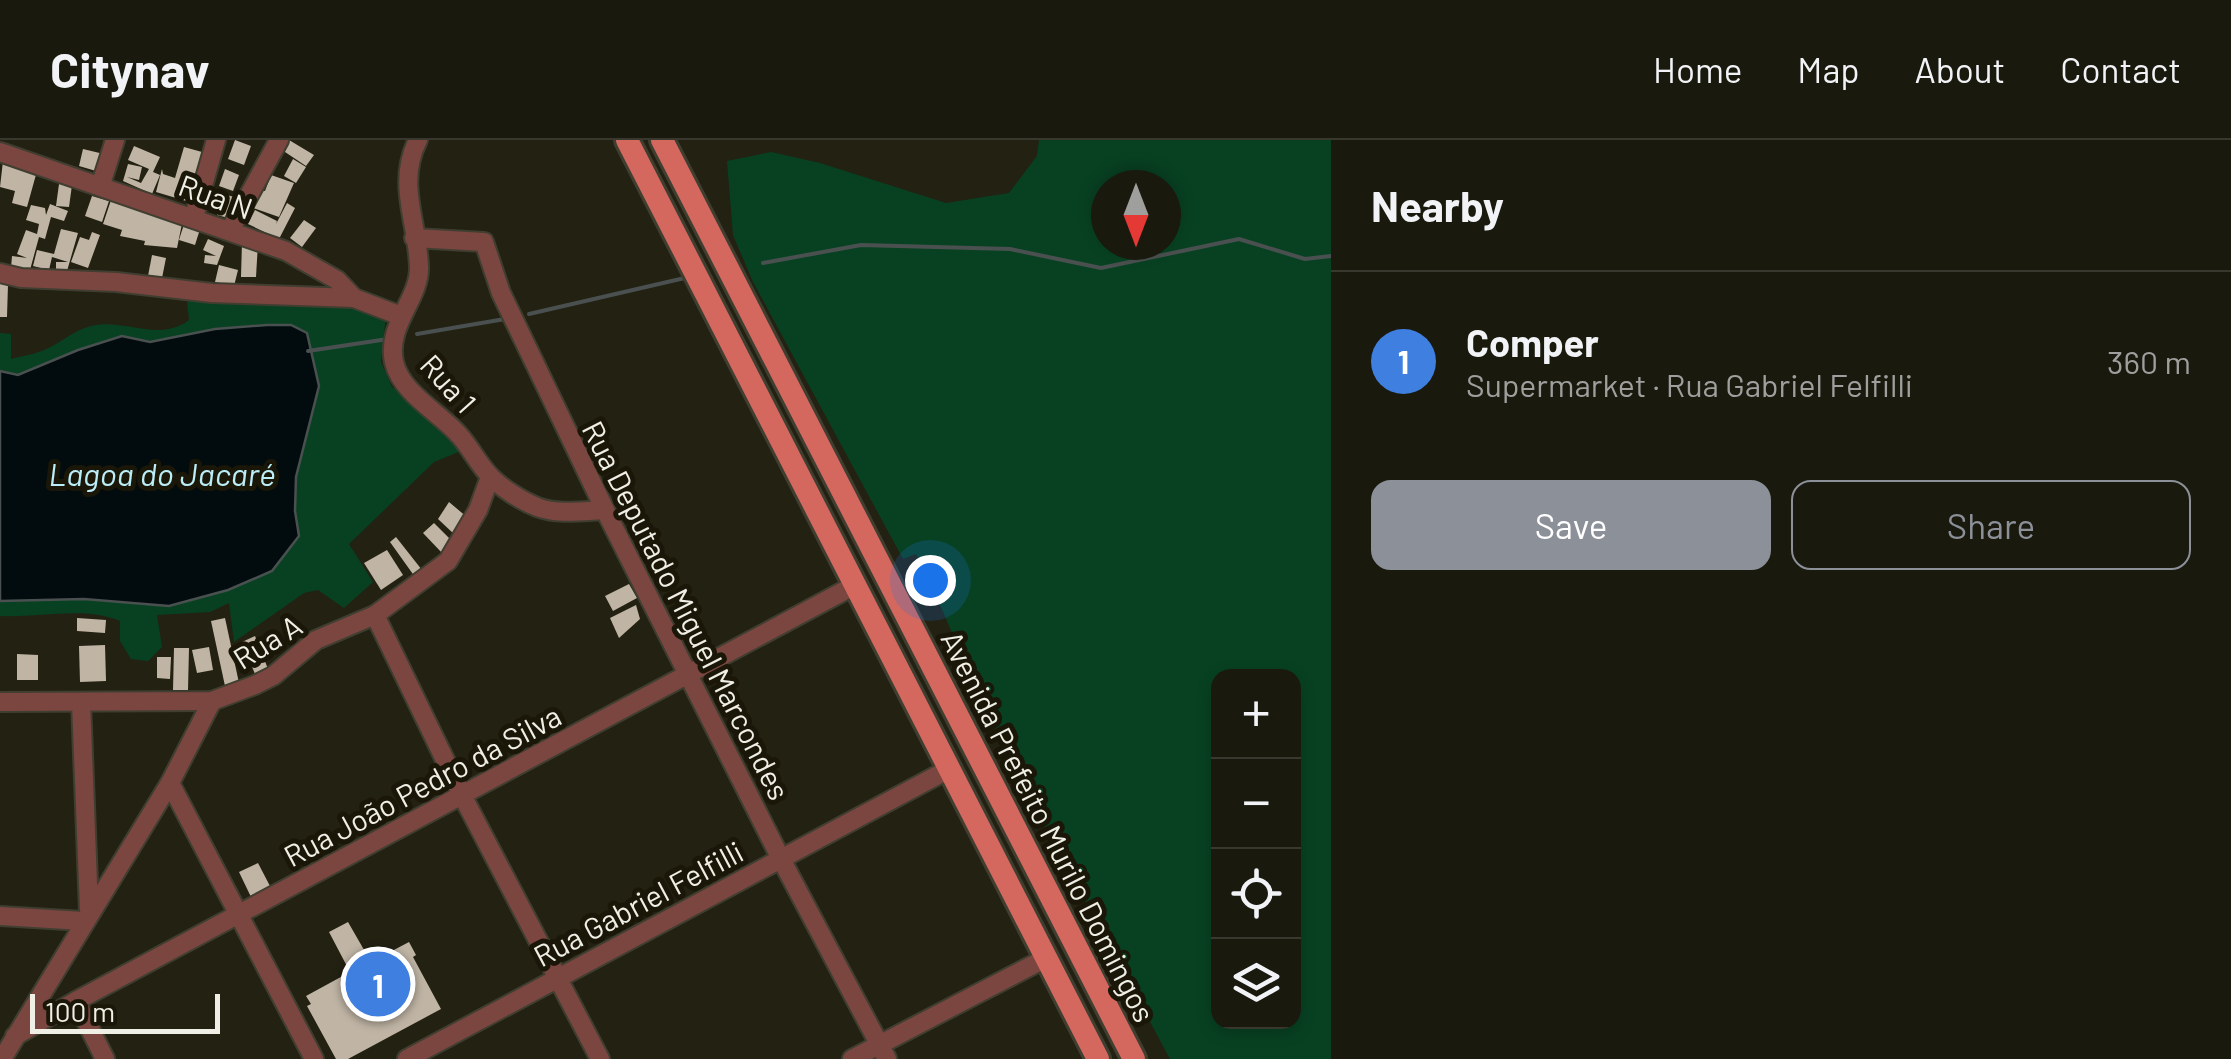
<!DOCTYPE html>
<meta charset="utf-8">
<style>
body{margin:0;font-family:Barlow,sans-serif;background:#27261c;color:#f1f3f6}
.controls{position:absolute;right:30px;bottom:30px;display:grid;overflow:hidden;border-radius:20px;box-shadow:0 5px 15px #0003}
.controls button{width:90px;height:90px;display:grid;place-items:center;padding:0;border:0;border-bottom:2px solid #38382e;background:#1a190e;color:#f1f3f6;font:50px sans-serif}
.compass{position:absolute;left:1091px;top:30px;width:90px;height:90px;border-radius:50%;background:#1a190e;box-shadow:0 5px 15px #0003;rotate:180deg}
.scale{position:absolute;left:30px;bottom:25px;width:190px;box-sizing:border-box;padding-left:10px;border:5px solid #f0efe5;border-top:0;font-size:28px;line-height:35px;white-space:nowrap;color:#f0efe5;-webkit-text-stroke:8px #1a1709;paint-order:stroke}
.you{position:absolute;left:930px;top:440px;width:35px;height:35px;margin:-25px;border:8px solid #fff;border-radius:50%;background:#1a73e8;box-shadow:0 0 0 15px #1a73e833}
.badge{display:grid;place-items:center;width:65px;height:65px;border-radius:50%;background:#8c9099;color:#fff;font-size:32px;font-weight:700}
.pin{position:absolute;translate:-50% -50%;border:5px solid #fff;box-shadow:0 2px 10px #0006}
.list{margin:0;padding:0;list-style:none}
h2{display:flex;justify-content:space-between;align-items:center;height:130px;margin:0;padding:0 40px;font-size:42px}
h2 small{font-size:32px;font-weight:400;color:#9fa09e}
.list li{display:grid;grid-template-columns:65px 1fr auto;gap:30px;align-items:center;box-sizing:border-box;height:180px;padding:0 40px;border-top:2px solid #38382e}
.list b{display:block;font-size:38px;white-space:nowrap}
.list p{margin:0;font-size:32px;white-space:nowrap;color:#9fa09e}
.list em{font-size:32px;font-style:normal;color:#9fa09e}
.actions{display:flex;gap:20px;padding:30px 40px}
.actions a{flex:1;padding:22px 0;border:2px solid #8c9099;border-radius:20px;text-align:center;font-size:35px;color:#8c9099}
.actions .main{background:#8c9099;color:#fff}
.icon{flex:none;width:55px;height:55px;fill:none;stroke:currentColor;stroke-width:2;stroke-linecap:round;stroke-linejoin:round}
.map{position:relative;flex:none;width:1331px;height:919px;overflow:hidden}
header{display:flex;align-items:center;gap:60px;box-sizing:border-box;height:140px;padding:0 50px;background:#1a190e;border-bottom:2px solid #38382e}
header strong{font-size:48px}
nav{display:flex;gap:55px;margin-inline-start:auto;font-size:35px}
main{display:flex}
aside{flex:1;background:#1a190e}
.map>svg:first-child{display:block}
</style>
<header>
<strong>Citynav</strong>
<nav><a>Home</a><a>Map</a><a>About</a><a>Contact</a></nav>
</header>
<main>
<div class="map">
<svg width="1331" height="919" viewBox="0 0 1331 919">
<rect width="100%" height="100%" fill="#232112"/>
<g fill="#084122" fill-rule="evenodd">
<path d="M 1039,0 L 1331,0 L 1331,919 L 1170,919 C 1110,806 1047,695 991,581 C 964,526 944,468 916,414 L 903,419 L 753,142 L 733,95 L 727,21 L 771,12 L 820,23 L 946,63 L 1009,53 L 1037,16 ZM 1166,45 L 1166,105 L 1106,105 L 1106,45 ZM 1294,536 L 1294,882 L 1218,882 L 1218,536 Z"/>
<path d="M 202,158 L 328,161 L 350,168 L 369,165 L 386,175 L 381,222 L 392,247 L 426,270 L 461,311 L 434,322 L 349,404 L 373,442 L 344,468 L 318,450 L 304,453 L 234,502 L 229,463 L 210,472 L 157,475 L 162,507 L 148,521 L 131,519 L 120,501 L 120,481 C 83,466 39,478 0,476 L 0,193 L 11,194 L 11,219 C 21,216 32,215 42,211 C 58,205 74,190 91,186 C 124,178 159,203 189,180 L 187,162 Z"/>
</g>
<polygon fill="#020c0f" stroke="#49504f" stroke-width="2.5" points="267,185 291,185 307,193 319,246 296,337 295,371 299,396 272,431 228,450 169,466 84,459 0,461 0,231 18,235 78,210 122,196 150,202 215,189"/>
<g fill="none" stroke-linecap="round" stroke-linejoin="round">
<g stroke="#49504f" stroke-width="4">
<polyline points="763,123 861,105 1010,109 1101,128 1239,99 1305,119 1331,116"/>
<polyline points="529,174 689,137"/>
<polyline points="417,194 505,179"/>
<polyline points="308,211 388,199"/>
</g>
</g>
<g fill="#c0b5a5">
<polygon points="235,0 251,6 244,25 228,19"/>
<polygon points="289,0 314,15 306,26 282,10"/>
<polygon points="134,6 160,17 153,32 160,35 152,54 123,41 128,24 142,27 139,40 127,37 141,43 149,29 128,20"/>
<polygon points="184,7 202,12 194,39 199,40 193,63 156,52 162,29 163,34 175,38"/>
<polygon points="83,9 108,15 103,33 79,26"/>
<polygon points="293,19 306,27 296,43 284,36"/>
<polygon points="3,21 37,31 27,67 12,63 15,51 0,47"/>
<polygon points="225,29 239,35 233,51 219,46"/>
<polygon points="271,35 294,43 279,77 253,68 260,50 265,51"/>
<polygon points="59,44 72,45 69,67 56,66"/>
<polygon points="223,54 238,58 232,79 217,75"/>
<polygon points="92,56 109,61 102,82 85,76"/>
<polygon points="112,57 183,79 177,108 144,105 145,101 120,96 122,90 103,84"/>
<polygon points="287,63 295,68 279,99 248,84 255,70 277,81 276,84"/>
<polygon points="50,64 68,71 64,81 51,77 45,99 39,97 30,130 11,128 12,116 27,118 17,114 26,90 37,94 39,84 26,80 31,65 45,68 46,75"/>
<polygon points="304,80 316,88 302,107 290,98"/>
<polygon points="185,81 201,86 195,105 179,100"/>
<polygon points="61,89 78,93 67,131 75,134 56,135 56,122 68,122 52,117 49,130 33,126 37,110 54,114"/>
<polygon points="92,92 100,95 88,128 71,122 80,97 89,100"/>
<polygon points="208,99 224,106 217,125 204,123 205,115 216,116 203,110"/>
<polygon points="242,102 258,103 256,137 241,137"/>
<polygon points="152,115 166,118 162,138 148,136"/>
<polygon points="219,125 238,130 234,146 215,142"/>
<polygon points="0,144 8,144 7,177 0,177"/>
<polygon points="449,362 468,378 455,395 438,379"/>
<polygon points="434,383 454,403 443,414 423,393"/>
<polygon points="396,397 422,430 415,437 390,402"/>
<polygon points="387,410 403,435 381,450 364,423"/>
<polygon points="629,444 637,458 613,471 605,456"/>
<polygon points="636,465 640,479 619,498 610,478"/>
<polygon points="77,478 106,480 105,493 77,491"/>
<polygon points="225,478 239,543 225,546 211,481"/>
<polygon points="255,496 270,534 257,539 242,502"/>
<polygon points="105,505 106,541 80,542 79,506"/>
<polygon points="209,507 213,530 197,533 192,510"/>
<polygon points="174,508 189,508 188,550 173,550"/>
<polygon points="17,514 38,515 38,540 17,540"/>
<polygon points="157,517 171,517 170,539 157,538"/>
<polygon points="258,723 271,748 251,757 239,732"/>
<polygon points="348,782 371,822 409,802 416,815 413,817 441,869 348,919 336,919 307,866 311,864 306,856 350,832 329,792"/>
</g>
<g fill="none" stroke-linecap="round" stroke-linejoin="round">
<g stroke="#403e30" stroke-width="22">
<g id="minor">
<path d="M 418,0 C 396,43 418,83 419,127 C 420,159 386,185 394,222 C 401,253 440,273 459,295 C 471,308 479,326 492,338 C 503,349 522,361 537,367 C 558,375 583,371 605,370"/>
<polyline points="0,12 286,111 337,140 354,158 401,176"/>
<polyline points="101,44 115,0"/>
<polyline points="194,77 216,0"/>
<polyline points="230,90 279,0"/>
<polyline points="414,98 484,102 501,153 605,370 780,717 887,919"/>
<polyline points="0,133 21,138 116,142 212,153 354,158"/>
<polyline points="375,475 462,655 600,919"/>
<polyline points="0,562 212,561 255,545 273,536 316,500 375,475 448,421 478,370 490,337"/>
<polyline points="81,562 89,770"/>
<polyline points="170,643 314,919"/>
<polyline points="0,776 83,781"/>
<polyline points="76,861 105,919"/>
<polyline points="15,896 76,861 855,445"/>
<polyline points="2,919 170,643 212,561"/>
<polyline points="407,919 949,629"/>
<polyline points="852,919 1046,818"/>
</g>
</g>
<g stroke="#403e30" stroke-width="28">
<g id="major">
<polyline points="627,0 1098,919"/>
<polyline points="662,0 1134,919"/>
</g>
</g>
<use href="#minor" stroke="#7b4640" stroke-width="18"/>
<use href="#major" stroke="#d4685e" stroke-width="22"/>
</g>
<g text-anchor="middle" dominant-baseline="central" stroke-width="10" stroke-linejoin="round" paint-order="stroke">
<g font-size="30" fill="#f0efe5" stroke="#1a1709">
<text transform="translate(216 56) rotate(20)">Rua N</text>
<text transform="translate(449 243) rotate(48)">Rua 1</text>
<text transform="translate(687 470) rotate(63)">Rua Deputado Miguel Marcondes</text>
<text transform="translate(267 501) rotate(-32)">Rua A</text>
<text transform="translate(422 645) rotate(-28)">Rua João Pedro da Silva</text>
<text transform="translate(1049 686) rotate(63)">Avenida Prefeito Murilo Domingos</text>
<text transform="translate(638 763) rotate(-28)">Rua Gabriel Felfilli</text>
</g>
<g font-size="32" font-style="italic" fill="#bceef8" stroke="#1a1709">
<text x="162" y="333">Lagoa do Jacaré</text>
</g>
</g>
</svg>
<div class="controls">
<button>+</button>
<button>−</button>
<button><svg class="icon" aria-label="locate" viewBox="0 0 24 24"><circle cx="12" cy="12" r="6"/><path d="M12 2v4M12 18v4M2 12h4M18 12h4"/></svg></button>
<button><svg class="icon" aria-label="layers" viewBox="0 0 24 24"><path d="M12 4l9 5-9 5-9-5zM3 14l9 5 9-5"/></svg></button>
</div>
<svg class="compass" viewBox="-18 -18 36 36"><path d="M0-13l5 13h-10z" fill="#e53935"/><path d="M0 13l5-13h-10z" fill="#9fa09e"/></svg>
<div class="scale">100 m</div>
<div class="you"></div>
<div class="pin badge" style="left:378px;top:844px;background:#3f7fe0">1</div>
</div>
<aside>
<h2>Nearby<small></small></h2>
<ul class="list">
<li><span class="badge" style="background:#3f7fe0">1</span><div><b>Comper</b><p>Supermarket · Rua Gabriel Felfilli</p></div><em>360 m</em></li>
</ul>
<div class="actions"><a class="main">Save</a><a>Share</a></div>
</aside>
</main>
